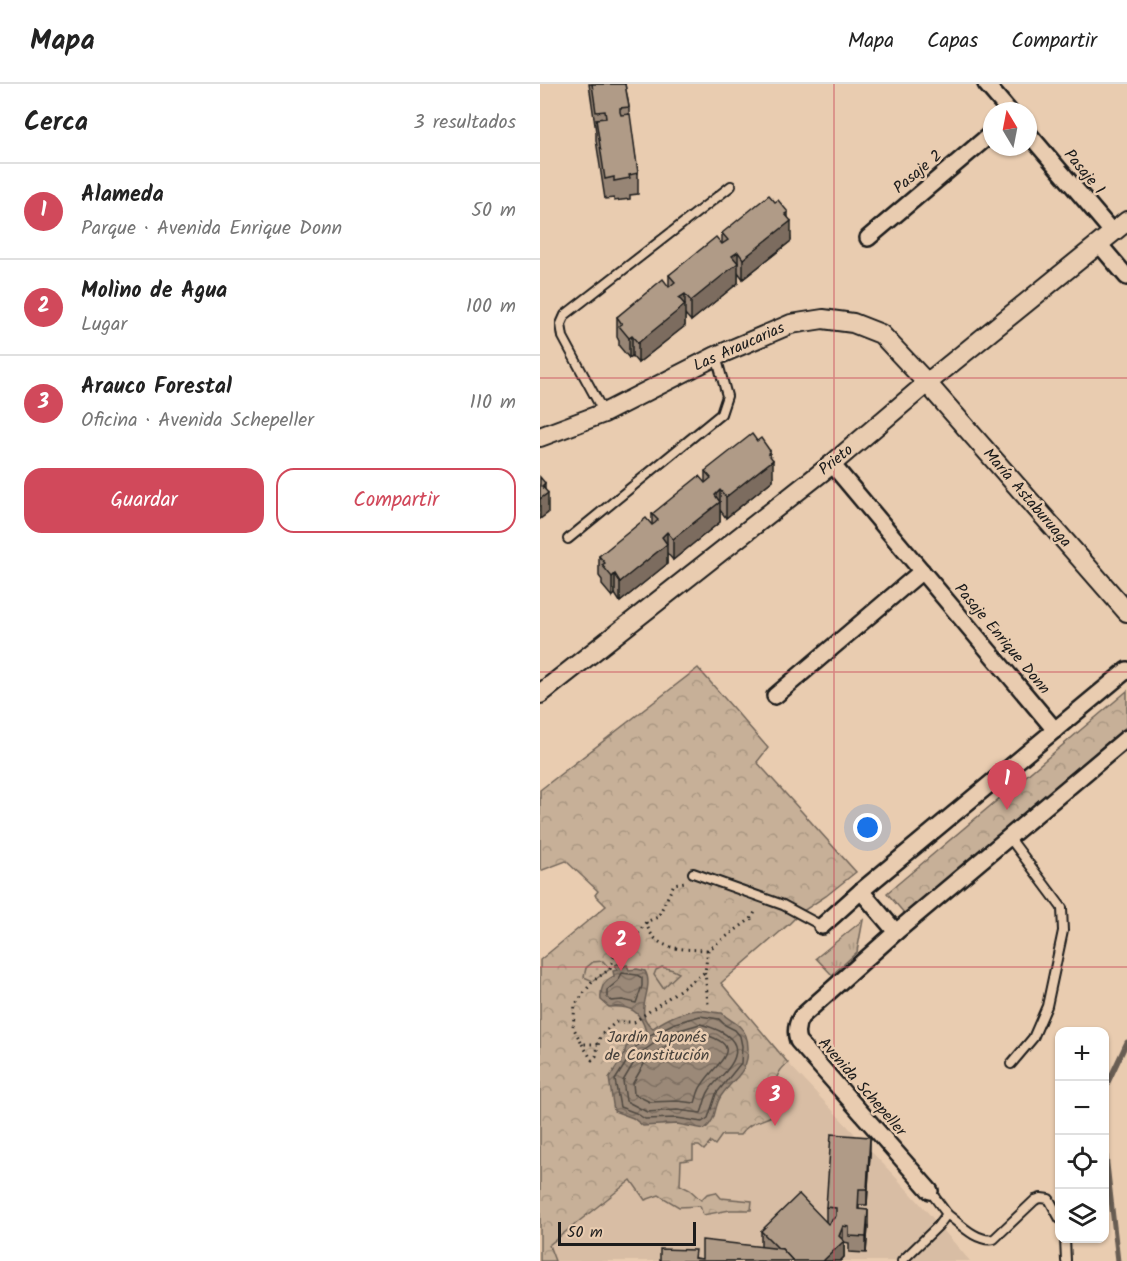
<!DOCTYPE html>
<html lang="es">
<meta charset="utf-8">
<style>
body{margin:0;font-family:Kalam,sans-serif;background:#f2f2f2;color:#222}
.controls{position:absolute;right:18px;bottom:18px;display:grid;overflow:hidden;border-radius:12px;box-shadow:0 2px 4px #0004}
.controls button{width:54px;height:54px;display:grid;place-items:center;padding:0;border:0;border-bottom:2px solid #e0e0e0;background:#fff;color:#222;font:30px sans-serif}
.compass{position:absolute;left:443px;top:18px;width:54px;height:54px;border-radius:50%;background:#fff;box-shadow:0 2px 4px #0004;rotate:350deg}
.scale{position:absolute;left:18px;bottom:15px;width:138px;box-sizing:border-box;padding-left:6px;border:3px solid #1c1c1c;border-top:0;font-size:16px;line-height:21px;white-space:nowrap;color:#1c1c1c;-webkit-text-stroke:4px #e9ccb0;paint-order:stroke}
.you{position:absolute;left:328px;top:744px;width:21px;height:21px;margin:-15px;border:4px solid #fff;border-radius:50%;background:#1a73e8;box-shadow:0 0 0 9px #1a73e833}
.badge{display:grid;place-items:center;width:39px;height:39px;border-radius:50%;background:#d1495b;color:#fff;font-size:20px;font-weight:700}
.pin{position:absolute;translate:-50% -50px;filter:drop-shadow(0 2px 3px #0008)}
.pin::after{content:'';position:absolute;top:32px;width:21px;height:18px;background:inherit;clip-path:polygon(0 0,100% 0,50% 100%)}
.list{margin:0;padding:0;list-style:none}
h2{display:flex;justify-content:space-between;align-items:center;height:78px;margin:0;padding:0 24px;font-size:26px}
h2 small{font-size:20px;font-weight:400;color:#767676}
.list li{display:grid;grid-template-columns:39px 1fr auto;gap:18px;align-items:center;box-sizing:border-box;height:96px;padding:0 24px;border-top:2px solid #e0e0e0}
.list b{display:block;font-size:22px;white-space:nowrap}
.list p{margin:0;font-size:20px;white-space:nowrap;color:#767676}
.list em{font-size:20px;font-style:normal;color:#767676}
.actions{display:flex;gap:12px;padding:18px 24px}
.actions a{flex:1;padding:14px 0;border:2px solid #d1495b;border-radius:18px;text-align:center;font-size:21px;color:#d1495b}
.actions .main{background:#d1495b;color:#fff}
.icon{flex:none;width:33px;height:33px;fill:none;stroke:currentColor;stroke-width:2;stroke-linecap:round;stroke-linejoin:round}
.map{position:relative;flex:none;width:587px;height:1177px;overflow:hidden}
header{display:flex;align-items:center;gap:36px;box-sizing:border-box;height:84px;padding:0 30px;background:#fff;border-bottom:2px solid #e0e0e0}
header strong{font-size:28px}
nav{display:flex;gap:33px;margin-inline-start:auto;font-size:21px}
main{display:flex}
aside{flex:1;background:#fff}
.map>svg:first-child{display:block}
</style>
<header>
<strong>Mapa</strong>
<nav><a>Mapa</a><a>Capas</a><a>Compartir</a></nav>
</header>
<main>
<aside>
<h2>Cerca<small>3 resultados</small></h2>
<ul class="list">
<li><span class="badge">1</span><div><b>Alameda</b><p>Parque · Avenida Enrique Donn</p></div><em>50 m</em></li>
<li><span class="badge">2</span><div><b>Molino de Agua</b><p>Lugar</p></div><em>100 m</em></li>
<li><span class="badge">3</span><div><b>Arauco Forestal</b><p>Oficina · Avenida Schepeller</p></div><em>110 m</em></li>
</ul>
<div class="actions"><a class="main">Guardar</a><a>Compartir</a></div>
</aside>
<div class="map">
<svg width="587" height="1177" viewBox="0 0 587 1177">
<defs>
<pattern id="grass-tufts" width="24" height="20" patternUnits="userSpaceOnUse" patternTransform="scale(1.5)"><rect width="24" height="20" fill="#c7b098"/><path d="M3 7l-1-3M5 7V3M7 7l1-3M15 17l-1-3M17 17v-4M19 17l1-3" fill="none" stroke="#aa9782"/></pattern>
<pattern id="forest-crowns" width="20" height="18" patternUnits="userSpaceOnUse" patternTransform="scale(1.5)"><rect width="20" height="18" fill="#c7b098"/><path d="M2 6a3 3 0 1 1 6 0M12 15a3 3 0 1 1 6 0" fill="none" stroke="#aa9782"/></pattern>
<pattern id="garden-dots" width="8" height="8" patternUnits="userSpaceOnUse" patternTransform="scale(1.5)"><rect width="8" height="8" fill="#c7b098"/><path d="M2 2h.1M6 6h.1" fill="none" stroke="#aa9782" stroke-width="1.8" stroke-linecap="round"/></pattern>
<pattern id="water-waves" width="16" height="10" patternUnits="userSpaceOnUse" patternTransform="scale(1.5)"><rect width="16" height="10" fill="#9b8978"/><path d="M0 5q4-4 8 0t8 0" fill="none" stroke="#7e6f62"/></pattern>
</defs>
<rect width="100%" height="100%" fill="#e9ccb0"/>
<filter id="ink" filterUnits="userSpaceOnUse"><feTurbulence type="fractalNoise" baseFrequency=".0167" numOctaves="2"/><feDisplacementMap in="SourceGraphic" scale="12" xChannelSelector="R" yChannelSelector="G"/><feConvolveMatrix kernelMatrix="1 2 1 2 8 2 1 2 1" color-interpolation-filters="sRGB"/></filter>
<g filter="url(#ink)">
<polygon fill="#d8bda4" points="248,979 377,1116 430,1177 15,1177 9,1161 77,1106"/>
<polygon fill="url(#grass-tufts)" stroke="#72665a" stroke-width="1.5" points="323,836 317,868 292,891 276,874"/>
<g fill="url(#forest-crowns)" stroke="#72665a" stroke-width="1.5">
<path d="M 158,584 L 228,664 L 217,678 L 316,788 L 286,812 L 260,829 L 248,841 L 181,899 L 248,979 C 227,995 241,1009 235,1030 C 219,1040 212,1035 200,1051 L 182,1051 L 175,1061 L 171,1058 L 164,1066 L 159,1062 L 153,1062 L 153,1075 L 141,1077 L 140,1101 L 150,1106 L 161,1116 L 167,1110 L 176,1108 L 181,1114 L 212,1117 L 211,1126 L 190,1126 L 163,1131 L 160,1122 L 139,1123 L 119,1111 L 105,1116 L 91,1096 L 9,1161 L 15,1177 L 0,1177 L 0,876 L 66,822 L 55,811 L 58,807 L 26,777 L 0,787 L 0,706 Z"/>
<polygon points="587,607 587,642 365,830 347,809"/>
</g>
<g fill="url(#garden-dots)" stroke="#72665a" stroke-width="1.5">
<polygon points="63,877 70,885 53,897 44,893 46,884 53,878"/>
<polygon points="122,883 133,886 139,889 123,904 114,891 116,886"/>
</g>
<path fill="url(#water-waves)" stroke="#685d53" stroke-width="1.5" d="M 80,879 L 82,883 L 87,881 L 89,886 L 97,885 L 105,887 C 116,905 91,929 113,944 C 126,935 142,927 158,926 C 166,926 174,929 182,929 C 188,936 195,937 200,943 C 206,948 208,957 208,964 C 208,990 194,993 181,1012 C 173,1024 178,1034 165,1045 L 137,1040 L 103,1042 L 93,1034 L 74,1027 L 69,994 L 84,971 L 86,963 L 106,948 C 101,927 90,921 69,923 L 61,916 C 60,904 63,898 74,892 L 73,887 L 77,886 L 75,881 Z"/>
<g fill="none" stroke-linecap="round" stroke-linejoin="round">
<g stroke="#4f4841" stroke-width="1.5">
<polygon points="82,889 97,891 102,894 102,902 96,919 82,916 71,917 67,913 67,906 78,897"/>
<polygon points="160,932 179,935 185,941 195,946 200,952 202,962 201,979 176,1010 168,1034 162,1038 137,1034 105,1035 96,1029 80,1023 75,996 89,974 92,966 112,950 135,939"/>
<path d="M 160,940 C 183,946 210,958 187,986 C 182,993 173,999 169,1007 C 165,1013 164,1022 161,1029 L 137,1026 L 107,1028 L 86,1017 L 83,997 L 99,970 L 129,949 Z"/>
<path d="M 159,949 C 209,962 178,976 162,1001 C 158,1006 157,1013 155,1019 L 137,1017 L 110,1018 L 94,1010 L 93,999 L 107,975 L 133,957 Z"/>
</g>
<g stroke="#685d53" stroke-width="5">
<polyline points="564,1007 587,958"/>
<polyline points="564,1054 578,1177"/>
</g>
<g stroke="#1c1c1c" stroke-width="12">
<g id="service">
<polyline points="64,329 23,253 21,240 25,231 191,102"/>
<polyline points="28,455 181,330 187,312 176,272"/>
<polyline points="469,753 522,824 523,847 507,922 493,954 471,980"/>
<polyline points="153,789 243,821 282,842"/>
<path d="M 407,1130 C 419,1139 437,1159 454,1155 L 495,1116 L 501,1114 L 509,1115 L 520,1135"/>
<polyline points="525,1154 526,1177"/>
<polyline points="362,1177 398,1142 407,1130 390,1107"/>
</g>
</g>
<g stroke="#1c1c1c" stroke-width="20">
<g id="minor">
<polyline points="446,0 469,27"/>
<polyline points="488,49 573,149"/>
<polyline points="328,154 452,49"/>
<polyline points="559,160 587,193"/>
<polyline points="292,380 515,646"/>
<polyline points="235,612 382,487"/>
<polyline points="321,807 356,848"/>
<polyline points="282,842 321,807 587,586"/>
<path d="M 390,1107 L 258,957 C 255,948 256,941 261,933 L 356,848 L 587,654"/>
</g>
</g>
<g stroke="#1c1c1c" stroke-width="22">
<g id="tertiary">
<polyline points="0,353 64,329 176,272 251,240 283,235 313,239 341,250 387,299 587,528"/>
<polyline points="0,610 292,380 387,299 587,137"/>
</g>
</g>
<g stroke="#1c1c1c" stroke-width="3" stroke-dasharray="1.5 4.5" stroke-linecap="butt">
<path d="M 106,838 C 114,868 143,865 168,866"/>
<polyline points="165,888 168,920"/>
<polyline points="42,960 52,976 56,972 60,952 76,938 94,938 165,888 168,866 212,834 216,826"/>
<polyline points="58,960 42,960 33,943 35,921 53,897 70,885 74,873 85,869 106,838 118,833 134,800 145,798"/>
</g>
<use href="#service" stroke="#e9ccb0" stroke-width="8"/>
<use href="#minor" stroke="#e9ccb0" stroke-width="15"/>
<use href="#tertiary" stroke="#e9ccb0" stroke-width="18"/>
</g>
<g fill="#978574" stroke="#1c1c1c" stroke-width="1.5">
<polygon points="49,0 85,0 89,23 89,30 98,89 98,110 90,111 90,115 74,117 74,114 65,115 56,56 56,48"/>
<polygon points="248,134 251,157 203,195 198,188 198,199 151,237 145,230 145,242 98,279 92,272 89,274 79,262 79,257 77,253 77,233 129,203 129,191 182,160 182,149"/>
<polygon points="230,372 233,396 186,434 180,426 180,438 133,476 127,469 127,480 80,518 75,510 72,513 62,501 62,496 59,492 59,472 112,441 112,430 165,399 165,387"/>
<polygon points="330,1069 327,1121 319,1121 319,1125 328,1142 326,1169 309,1168 309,1159 304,1158 304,1173 300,1177 120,1177 155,1174 162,1175 221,1163 221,1147 286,1139 286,1123"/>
</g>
<g fill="#7b6c5e" stroke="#1c1c1c" stroke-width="1.5">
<polygon points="248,128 248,139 251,137 251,157 203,195 203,175"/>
<polygon points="198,168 198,199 151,237 151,217 192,172"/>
<polygon points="145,210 145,242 98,279 98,259 139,214"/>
<polygon points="92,252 92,272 89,274 89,254"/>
<polygon points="230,367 230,378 233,376 233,396 186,434 186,413"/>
<polygon points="5,399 5,411 8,409 8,429 0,435 0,415 2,402"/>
<polygon points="180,406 180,438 133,476 133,455 175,411"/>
<polygon points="127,448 127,480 80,518 80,498 122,453"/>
<polygon points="75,490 75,510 72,513 72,493"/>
<polygon points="330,1053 330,1069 327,1121 327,1105"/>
<polygon points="328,1126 328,1142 326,1169 326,1153"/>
<polygon points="303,1142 303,1159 304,1157 304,1173 300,1177 283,1177 299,1152"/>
</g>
<g fill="#b09b87" stroke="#1c1c1c" stroke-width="1.5">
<polygon points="52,0 85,0 89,23 80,24 80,28 81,31 90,30 98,89 89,91 90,94 74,97 74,93 65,95 56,35 66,34 65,27 56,28"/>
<polygon points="229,111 235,118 238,116 248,128 245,130 251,137 203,175 198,168 192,172 198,179 151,217 145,210 139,214 145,221 98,259 92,252 89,254 79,242 82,240 77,233 123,195 129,203 135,198 129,191 176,153 182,160 188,156 182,149"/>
<polygon points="212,350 217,357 221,354 230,367 228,369 233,376 186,413 180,406 175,411 180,418 133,455 127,448 122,453 127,460 80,498 75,490 72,493 62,481 65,479 59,472 106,434 112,441 115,439 118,436 112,430 159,392 165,399 171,394 165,387"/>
<polygon points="0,393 5,399 2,402 8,409 0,415"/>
<polygon points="291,1050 330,1053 327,1105 319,1105 318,1125 328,1126 326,1153 309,1152 309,1143 303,1142 299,1152 304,1157 283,1177 253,1177 242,1165 238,1164 221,1147 259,1110 288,1140 296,1132 296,1124 286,1123"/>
<polygon points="162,1156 242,1165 253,1177 120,1177 120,1165 155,1166 154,1174 162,1175"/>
</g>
</g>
<path fill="none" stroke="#c84758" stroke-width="1.5" stroke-opacity="0.55" d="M 294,0 L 294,1177M 0,294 L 587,294M 0,588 L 587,588M 0,883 L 587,883"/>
<g text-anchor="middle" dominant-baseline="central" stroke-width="5" stroke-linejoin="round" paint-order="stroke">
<g font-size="16" fill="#1c1c1c" stroke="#e9ccb0">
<text transform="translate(378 88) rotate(-40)">Pasaje 2</text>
<text transform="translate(544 88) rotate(50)">Pasaje 1</text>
<text transform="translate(199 263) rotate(-24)">Las Araucarias</text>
<text transform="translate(296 376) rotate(-39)">Prieto</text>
<text transform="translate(487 414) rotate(49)">María Astaburuaga</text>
<text transform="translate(462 555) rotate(50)">Pasaje Enrique Donn</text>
<text transform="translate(322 1003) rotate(49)">Avenida Schepeller</text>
</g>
<g font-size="16" fill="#47413b" stroke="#e9ccb0">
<text x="117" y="953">Jardín Japonés<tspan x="117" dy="18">de Constitución</tspan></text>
</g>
</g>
</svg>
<div class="controls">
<button>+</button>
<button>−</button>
<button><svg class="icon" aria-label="locate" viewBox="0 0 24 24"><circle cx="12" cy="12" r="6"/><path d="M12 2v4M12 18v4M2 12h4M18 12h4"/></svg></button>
<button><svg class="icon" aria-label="layers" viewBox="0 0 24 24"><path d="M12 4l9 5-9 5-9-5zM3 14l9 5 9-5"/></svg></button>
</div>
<svg class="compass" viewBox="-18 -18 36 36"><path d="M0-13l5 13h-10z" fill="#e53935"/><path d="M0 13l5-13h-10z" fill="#767676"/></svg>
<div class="scale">50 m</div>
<div class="you"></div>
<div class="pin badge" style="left:467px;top:726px">1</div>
<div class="pin badge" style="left:81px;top:887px">2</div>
<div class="pin badge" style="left:235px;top:1042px">3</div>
</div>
</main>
